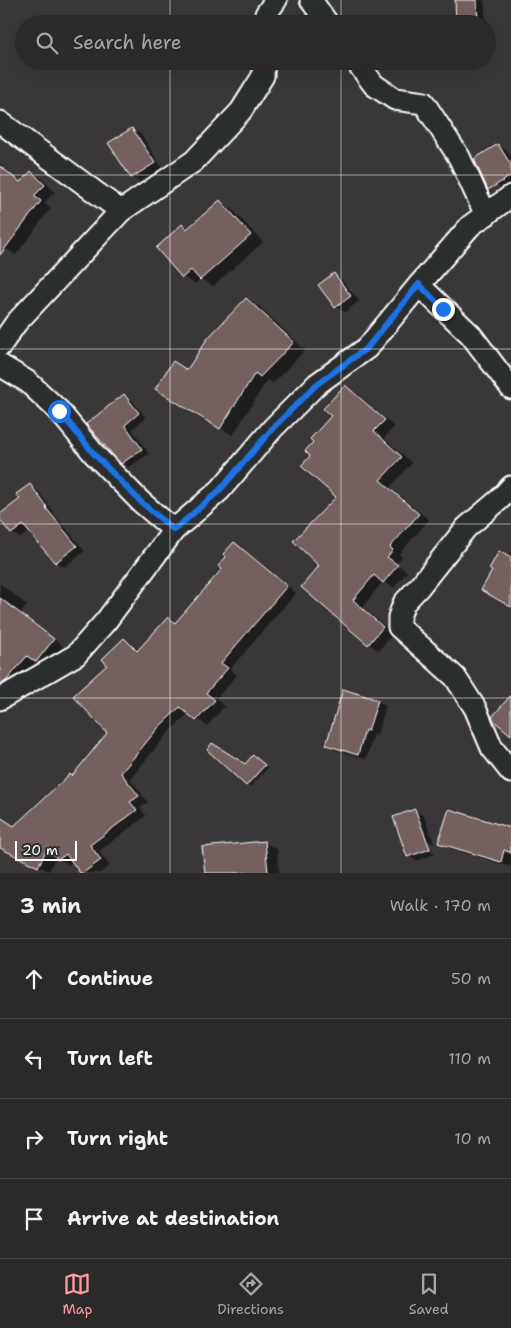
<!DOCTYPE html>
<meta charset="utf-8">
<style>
body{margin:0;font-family:"Shantell Sans",sans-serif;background:#333132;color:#f1f3f6}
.scale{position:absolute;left:15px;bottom:12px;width:62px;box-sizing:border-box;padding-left:5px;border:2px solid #fff;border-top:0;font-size:14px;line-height:18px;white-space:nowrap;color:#fff;-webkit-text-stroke:4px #2a2d2e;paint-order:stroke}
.stop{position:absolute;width:15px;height:15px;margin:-11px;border:4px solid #1a73e8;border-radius:50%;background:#fff}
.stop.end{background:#1a73e8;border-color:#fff;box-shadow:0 1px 5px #0008}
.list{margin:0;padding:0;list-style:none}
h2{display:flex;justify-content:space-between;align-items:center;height:65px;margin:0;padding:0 20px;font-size:21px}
h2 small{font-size:16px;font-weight:400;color:#a6a6a8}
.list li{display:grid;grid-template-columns:32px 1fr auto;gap:15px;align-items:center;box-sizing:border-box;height:80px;padding:0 20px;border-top:1px solid #474547}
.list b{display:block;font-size:19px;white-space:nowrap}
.list em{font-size:16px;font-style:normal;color:#a6a6a8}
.icon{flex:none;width:28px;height:28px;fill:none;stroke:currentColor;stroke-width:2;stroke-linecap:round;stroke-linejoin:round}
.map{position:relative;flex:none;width:511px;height:873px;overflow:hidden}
.search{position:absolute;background:#2b292a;box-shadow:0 5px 20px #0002;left:15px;right:15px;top:15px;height:55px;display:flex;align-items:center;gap:12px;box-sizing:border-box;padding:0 18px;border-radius:28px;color:#a6a6a8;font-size:19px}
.sheet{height:385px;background:#2b292a}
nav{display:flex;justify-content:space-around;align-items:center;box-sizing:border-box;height:70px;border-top:1px solid #474547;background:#2b292a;font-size:14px;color:#a6a6a8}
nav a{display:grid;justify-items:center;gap:2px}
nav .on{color:#ff9aa2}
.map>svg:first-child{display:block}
</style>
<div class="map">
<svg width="511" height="873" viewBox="0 0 511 873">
<rect width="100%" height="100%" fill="#393738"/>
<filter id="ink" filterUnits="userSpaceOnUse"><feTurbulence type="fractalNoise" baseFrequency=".02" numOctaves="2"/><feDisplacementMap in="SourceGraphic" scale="10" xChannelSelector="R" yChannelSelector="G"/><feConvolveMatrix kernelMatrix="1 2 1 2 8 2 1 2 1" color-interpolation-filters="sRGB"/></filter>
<g filter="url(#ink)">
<g fill="#0007">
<polygon points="456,0 484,0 486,24 458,24"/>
<polygon points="132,129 141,134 162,168 140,182 132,177"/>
<polygon points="499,146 507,151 511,157 511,185 504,190 496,185"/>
<polygon points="0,164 21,182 31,173 42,179 55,192 44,203 51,208 16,255 0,245"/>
<polygon points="220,202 232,209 263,242 213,286 201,279 195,284 183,277 182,226 189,229"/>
<polygon points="334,275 342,280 359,301 345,312 336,307"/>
<polygon points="247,299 259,306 305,350 273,383 267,380 233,435 220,428 188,371"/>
<polygon points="345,387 356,393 394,427 384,438 412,463 390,487 429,520 399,554 402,557 397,564 407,572 394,588 383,581 363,607 393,634 379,650 369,644 321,565 338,497 312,456 333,416"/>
<polygon points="124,395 132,400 146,418 132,429 149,454 129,467 122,463"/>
<polygon points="30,486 38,491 54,512 53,513 85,551 64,567 56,562 30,531 20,538 11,533 0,518 0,516 22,499"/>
<polygon points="234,544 244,549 296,593 230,669 237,675 216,699 224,707 207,726 189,713 168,733 130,779 148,802 140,808 146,816 99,851 110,866 100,873 81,873 73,862 69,865 56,856 49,871 34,864 0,843 0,819 15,827 73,777 109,733 109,665 124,640 139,651 168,618 177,623 223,569"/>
<polygon points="510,552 511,552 511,606 507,557"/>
<polygon points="0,584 27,605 21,613 63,646 47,667 37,662 18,686 0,696"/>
<polygon points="377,701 386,706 377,735 374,734 366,759 335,750 327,745"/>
<polygon points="257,759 268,768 250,787 247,785 245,765"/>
<polygon points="415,811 424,816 434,843 412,837 436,854 416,861 408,856"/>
<polygon points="511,830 511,867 449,848 440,843"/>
<polygon points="264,842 277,849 279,873 206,873 204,848"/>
</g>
<g fill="#746160" stroke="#fff">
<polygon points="455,0 477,0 478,24 456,24"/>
<polygon points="132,128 155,163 131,178 108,143"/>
<polygon points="498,144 511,165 511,176 488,190 474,159"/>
<polygon points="0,166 20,182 31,171 45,185 34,196 41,201 0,255"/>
<polygon points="220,200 251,235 200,280 191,270 182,278 156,248 182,224 187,229"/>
<polygon points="334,273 351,296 335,308 318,285"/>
<polygon points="246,298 294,342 260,377 255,373 220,429 155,389 173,361 187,370 207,339"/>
<polygon points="345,385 385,420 374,431 402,457 380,480 419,514 390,547 393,550 387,557 398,565 383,583 374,575 353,600 383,627 368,645 301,587 319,566 293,541 336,497 301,466 310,456 305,451 313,442 310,439 331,416 323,409"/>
<polygon points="124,394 139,413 125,425 142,449 121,464 86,424"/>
<polygon points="30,484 47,507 46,508 77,546 55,563 23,525 11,534 0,520 0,514 20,499 16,494"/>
<polygon points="234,542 287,586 221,663 228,668 206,693 215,700 196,721 180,707 158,728 121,773 139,796 130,802 137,810 90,845 101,860 83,873 80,873 66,854 58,860 48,847 38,867 0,848 0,817 14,826 70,774 72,776 107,733 73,696 107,665 102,659 124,638 137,651 168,617 175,623 222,569 218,566 226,557 223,554"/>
<polygon points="499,551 511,558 511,607 481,590 492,571 489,569"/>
<polygon points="0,598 54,639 36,662 27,656 7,680 0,685"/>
<polygon points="343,689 378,700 368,731 365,730 358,755 326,745"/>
<polygon points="511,695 511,735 494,721 492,717"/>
<polygon points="212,743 245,764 253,755 265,765 246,786 207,750"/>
<polygon points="415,809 430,849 407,857 393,817"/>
<polygon points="449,809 511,828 511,853 504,850 501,862 438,843"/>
<polygon points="265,841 268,873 205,873 202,847"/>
</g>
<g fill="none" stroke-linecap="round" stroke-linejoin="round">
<g stroke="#fff" stroke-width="25">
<g id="street">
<polyline points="311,0 328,24"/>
<polyline points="266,24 266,14 276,0"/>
<polyline points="356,61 374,85 395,99 424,103 459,157 486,215"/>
<polyline points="0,122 121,211"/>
<polyline points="419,285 471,335 511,388"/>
<polyline points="0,346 16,323 121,211 194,161 241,111 263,76 264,61"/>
<polyline points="0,365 28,382 59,411 95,455 141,502 174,530"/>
<polyline points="511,487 500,499 466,528 419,587 404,603 399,617 399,627 455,677 475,708 492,748 511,772"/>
<polyline points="0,699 76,655 106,621 174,530 220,490 273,428 317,384 367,348 419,285 470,226 511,196"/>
</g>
</g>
<use href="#street" stroke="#2a2d2e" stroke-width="21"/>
</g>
</g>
<g fill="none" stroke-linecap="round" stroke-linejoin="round" filter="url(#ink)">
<polyline stroke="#1a73e8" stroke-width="6" points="59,411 95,455 141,502 174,530 220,490 273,428 317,384 367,348 419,284 443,309"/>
</g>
<path fill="none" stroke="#fff" stroke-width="1" stroke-opacity="0.55" d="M 170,0 L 170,24M 341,0 L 341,24M 170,61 L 170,873M 341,61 L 341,873M 0,175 L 511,175M 0,349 L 511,349M 0,524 L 511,524M 0,698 L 511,698"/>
</svg>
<div class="scale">20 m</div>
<div class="stop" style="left:59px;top:411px"></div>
<div class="stop end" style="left:443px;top:309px"></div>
<div class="search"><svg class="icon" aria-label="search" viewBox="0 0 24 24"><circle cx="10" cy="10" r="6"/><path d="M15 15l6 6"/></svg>Search here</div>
</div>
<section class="sheet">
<h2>3 min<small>Walk · 170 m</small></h2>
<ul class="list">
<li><svg class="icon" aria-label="ahead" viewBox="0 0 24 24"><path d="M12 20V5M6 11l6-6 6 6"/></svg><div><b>Continue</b></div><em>50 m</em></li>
<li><svg class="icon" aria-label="left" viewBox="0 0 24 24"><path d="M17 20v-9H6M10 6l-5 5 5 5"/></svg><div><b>Turn left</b></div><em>110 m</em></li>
<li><svg class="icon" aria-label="right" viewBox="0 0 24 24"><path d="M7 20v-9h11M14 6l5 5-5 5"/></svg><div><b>Turn right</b></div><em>10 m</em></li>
<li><svg class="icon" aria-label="arrive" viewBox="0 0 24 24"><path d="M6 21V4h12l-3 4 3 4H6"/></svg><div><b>Arrive at destination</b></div></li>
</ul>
</section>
<nav>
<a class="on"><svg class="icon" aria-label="map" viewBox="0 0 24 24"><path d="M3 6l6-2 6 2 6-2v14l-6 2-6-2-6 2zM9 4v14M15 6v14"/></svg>Map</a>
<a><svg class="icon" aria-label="directions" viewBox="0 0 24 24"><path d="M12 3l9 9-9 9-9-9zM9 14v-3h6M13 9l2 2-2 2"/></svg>Directions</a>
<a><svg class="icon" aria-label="saved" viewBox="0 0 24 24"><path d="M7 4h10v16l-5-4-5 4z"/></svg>Saved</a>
</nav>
